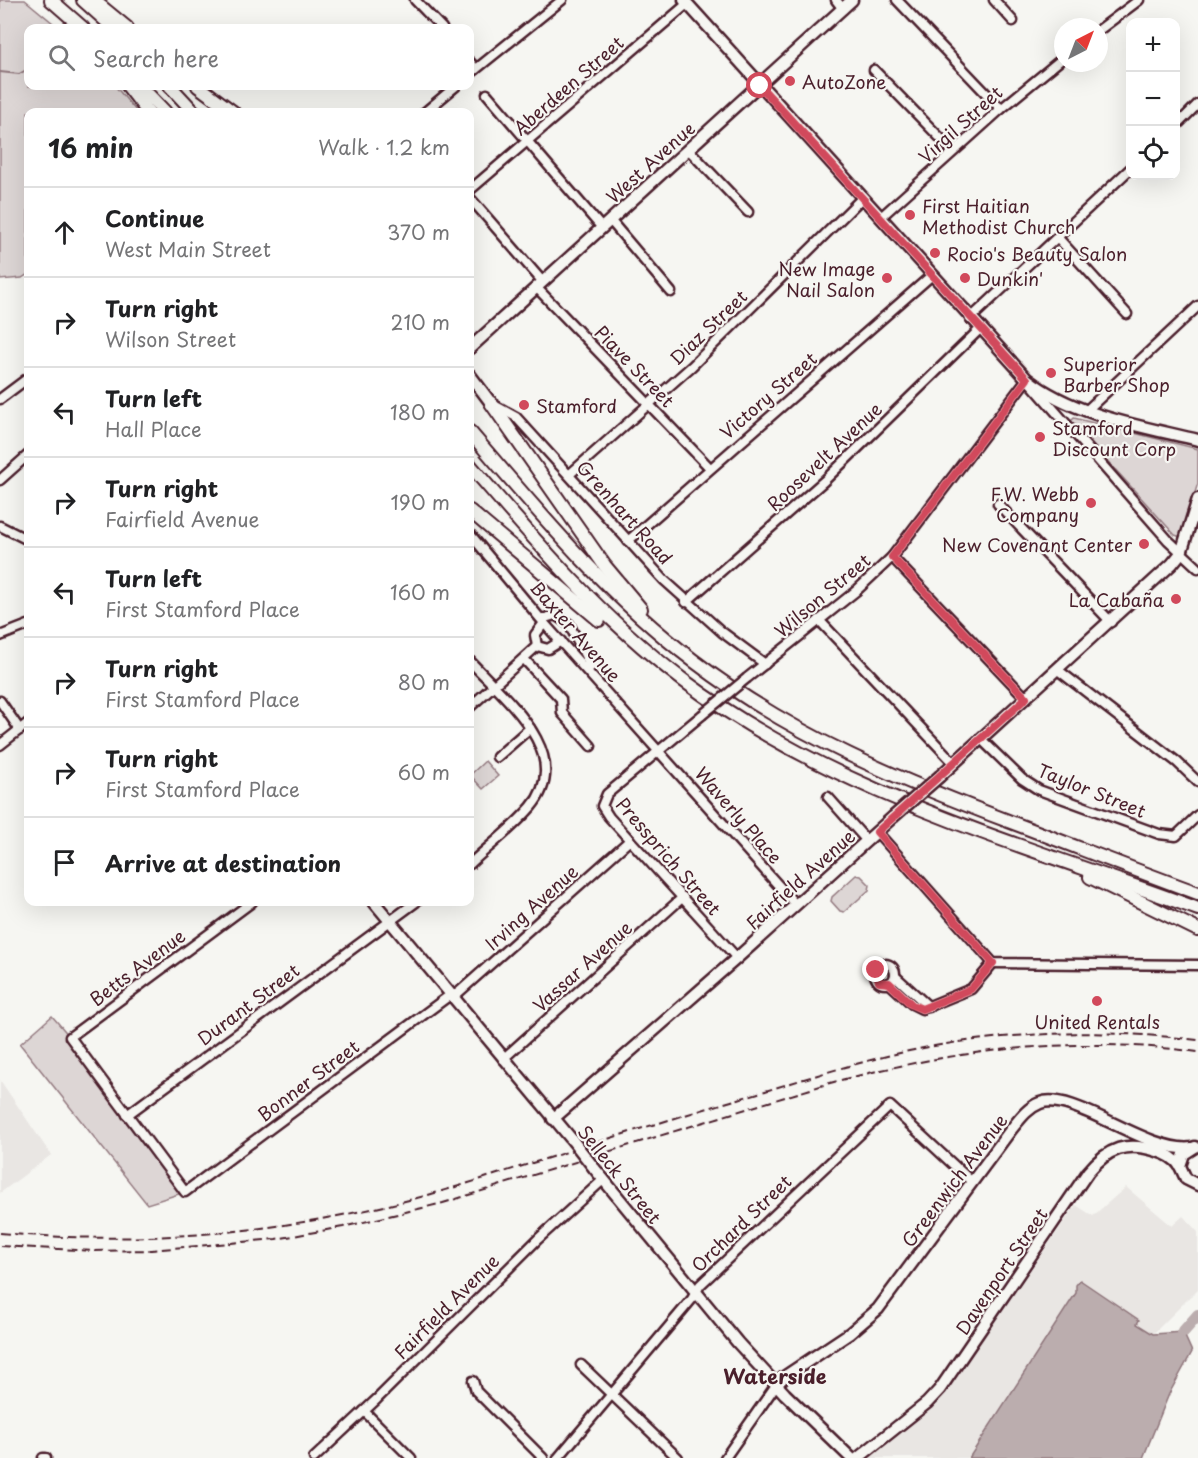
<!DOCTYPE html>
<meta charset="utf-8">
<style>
body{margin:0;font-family:"Playpen Sans",sans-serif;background:#f6f6f6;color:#202124}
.controls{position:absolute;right:18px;top:18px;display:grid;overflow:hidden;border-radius:12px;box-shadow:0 6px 24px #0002}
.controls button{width:54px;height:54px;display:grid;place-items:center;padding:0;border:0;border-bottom:2px solid #e0e0e0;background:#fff;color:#202124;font:30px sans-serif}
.compass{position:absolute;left:1054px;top:18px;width:54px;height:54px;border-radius:50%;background:#fff;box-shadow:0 6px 24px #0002;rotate:42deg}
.stop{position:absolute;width:18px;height:18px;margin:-14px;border:4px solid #d1495b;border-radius:50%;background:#fff}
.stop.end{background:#d1495b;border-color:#fff;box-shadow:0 2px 6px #0008}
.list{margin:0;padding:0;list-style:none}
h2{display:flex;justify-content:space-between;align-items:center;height:78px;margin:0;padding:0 24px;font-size:26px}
h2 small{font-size:20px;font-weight:400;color:#757577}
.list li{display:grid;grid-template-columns:39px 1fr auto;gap:18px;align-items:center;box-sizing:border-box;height:90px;padding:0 24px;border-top:2px solid #e0e0e0}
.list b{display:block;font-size:22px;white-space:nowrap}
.list p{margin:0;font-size:20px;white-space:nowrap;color:#757577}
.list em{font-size:20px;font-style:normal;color:#757577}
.icon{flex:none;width:33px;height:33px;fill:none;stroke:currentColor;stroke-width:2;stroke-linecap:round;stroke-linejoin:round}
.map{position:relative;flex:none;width:1198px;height:1458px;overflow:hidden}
.search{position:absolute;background:#fff;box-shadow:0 6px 24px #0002;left:24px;top:24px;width:450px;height:66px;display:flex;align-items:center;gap:15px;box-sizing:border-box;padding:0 21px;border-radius:12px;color:#757577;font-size:22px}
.panel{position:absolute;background:#fff;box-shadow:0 6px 24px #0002;left:24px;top:108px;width:450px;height:798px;border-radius:12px}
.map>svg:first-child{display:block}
</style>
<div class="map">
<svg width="1198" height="1458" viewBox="0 0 1198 1458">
<rect width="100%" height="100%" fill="#f6f6f2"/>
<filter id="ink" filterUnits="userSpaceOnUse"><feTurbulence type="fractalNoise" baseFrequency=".0167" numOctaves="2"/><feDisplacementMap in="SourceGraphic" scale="12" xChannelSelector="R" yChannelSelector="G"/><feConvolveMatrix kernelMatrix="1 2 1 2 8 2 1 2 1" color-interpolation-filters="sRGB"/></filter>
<g filter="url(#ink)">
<g fill="#e9e6e3">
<polygon points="0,1080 51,1155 0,1193"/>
<polygon points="1126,1187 1172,1226 1183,1216 1198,1232 1198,1289 1153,1334 1136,1324 1139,1320 1076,1285 1077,1293 969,1458 867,1458 943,1396 1076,1205 1093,1216"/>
</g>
<g fill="#ddd6d5" stroke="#947a80" stroke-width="1.5">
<polygon points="0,0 25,0 59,28 28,28 28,86 115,86 137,112 28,112 28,274 22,278 0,280"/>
<polygon points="1074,418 1198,449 1198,483 1181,537 1175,535 1071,421"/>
<polygon points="485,761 498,776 483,789 470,775"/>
<polygon points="856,875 861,876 870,885 869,890 844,912 840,911 831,901 832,897"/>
<polygon points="52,1016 70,1037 185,1192 147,1204 20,1044"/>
</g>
<polygon fill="#bbadae" stroke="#8e747a" stroke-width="1.5" points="1080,1280 1139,1320 1137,1324 1153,1334 1183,1332 1192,1352 1169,1394 1143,1458 969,1458 1076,1293 1076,1285"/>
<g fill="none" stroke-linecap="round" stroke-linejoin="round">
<polyline stroke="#8e747a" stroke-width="2" points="0,72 19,74 28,69"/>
<polyline stroke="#bbadae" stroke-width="12" points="1183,1332 1198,1315"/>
<g stroke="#4a1f2b" stroke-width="13">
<g id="minor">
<polyline points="415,0 442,28"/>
<polyline points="836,0 843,9"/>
<polyline points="897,0 1001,109"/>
<polyline points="994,0 1013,21"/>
<polyline points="1099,30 1139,0"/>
<polyline points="470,62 476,69"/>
<polyline points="874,70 953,151"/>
<polyline points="470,74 562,0"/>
<polyline points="487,94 602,228"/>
<polyline points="425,112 456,86"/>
<polyline points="1176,126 1198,104"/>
<polyline points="688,149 748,212"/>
<polyline points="470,190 687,4"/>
<polyline points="470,198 542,281"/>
<polyline points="881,217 1001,109 1063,58"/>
<polyline points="610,220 671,292"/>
<polyline points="1058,238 1127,314"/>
<polyline points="536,287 710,468"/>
<polyline points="970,319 1130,169"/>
<polyline points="0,399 28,378"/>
<polyline points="496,406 516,417 664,580 722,632 765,664"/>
<polyline points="1086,411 1198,306"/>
<polyline points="570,474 692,366 862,198"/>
<polyline points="0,480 28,455"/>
<polyline points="998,504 1111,622"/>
<polyline points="0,526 28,540"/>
<polyline points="470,534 544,623 795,904"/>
<polyline points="628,541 932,275"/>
<polyline points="892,557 1026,698"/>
<polyline points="686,602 824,481 980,329"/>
<polyline points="542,619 555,615 569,624 591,667"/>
<polyline points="819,620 954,763"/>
<polyline points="544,623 535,635 537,646 548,649 561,641"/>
<polyline points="0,636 28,625"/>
<polyline points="524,659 561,699 562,713 591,746"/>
<path d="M 470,661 C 503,697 576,754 531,807 C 513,828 490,845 470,864"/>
<polyline points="1058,670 1177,762 1198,782"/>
<polyline points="747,678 856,591 892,557 1027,379 1168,540 1198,568"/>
<polyline points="0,701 20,730"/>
<polyline points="470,707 537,646"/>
<polyline points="702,715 607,794 602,806 609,817 737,958"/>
<polyline points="981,739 1022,779 1039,790 1159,834 1176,836 1198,815"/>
<polyline points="0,745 28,723"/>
<polyline points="497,757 530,728"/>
<polyline points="828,797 867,841"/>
<polyline points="877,832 993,963 1198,965"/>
<polyline points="252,902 70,1037 185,1192 446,998 458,993 630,840"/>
<circle cx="885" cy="974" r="10"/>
<polyline points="895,976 929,1007"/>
<polyline points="889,983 912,1004 922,1009 971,989 993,963"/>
<polyline points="503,1059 683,897"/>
<polyline points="127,1115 416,902"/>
<polyline points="581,1365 678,1458"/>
<polyline points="473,1381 476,1391 543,1458"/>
<polyline points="364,1411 411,1458"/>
<polyline points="43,1458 46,1458"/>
<polyline points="314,1458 377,1399 538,1239 604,1179"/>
<polyline points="558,1458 692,1299 700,1285 890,1106 972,1182"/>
<polyline points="725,1458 776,1385"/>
</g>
</g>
<g stroke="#4a1f2b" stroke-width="15">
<g id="major">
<path d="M 684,0 L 1027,379 C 1075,416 1140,426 1198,440"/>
<polyline points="470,348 852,0"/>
<polyline points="470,375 491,403"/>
<polyline points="940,776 1172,564 1181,553 1198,499"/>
<polyline points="374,902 573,1141"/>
<polyline points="553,1119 737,958 893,817"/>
<polyline points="1195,1147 1184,1154 1180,1166 1186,1179 1198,1185"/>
<polyline points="594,1168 738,1343 785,1394 851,1458"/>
<path d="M 776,1385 L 784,1377 L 850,1333 L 878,1309 L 1010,1131 C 1019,1120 1027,1108 1040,1103 C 1073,1090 1148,1154 1192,1148"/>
<path d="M 858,1458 L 927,1403 L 940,1389 L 1088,1172 C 1108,1148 1127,1141 1157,1151 C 1167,1154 1175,1158 1180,1166"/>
</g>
</g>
<g stroke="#4a1f2b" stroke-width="16">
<g id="highway">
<polyline points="51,0 83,28"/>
<polyline points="83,0 114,28"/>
<polyline points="93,0 127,28"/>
<polyline points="128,86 148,112"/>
<polyline points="140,86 165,112"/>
<polyline points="170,86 194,112"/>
<polyline points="198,86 233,112"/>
<polyline points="491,403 605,566 641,609"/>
<path d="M 470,432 C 540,514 608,596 694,661 C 792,736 902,781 1016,824 C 1077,847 1137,871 1198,893"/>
<path d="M 470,465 C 536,542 601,618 683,680 C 836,795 1021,843 1198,909"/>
<polyline points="470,511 599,620"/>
<polyline points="1090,877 1198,930"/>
</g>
</g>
<use href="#minor" stroke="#f6f6f2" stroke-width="8"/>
<use href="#major" stroke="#f6f6f2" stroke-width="10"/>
<use href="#highway" stroke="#f6f6f2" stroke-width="12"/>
<g stroke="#4a1f2b" stroke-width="2" stroke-dasharray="9 4.5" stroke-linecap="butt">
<path d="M 0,1233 C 137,1245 276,1234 409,1200 C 453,1189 496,1174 539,1161 C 613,1137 687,1114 762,1092 C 823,1073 884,1054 946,1044 C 1029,1031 1115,1030 1198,1040"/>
<path d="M 0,1246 L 94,1251 L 151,1250 L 276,1239 L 343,1227 L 443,1203 L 830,1083 C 950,1050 1074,1035 1198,1052"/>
</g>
<g stroke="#4a1f2b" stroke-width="13" stroke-linecap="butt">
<polyline id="minor-bridge" points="702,715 747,678"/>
</g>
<g stroke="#4a1f2b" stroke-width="15" stroke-linecap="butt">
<g id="major-bridge">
<polyline points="893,817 940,776"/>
<polyline points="573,1141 594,1168"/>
</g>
</g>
<use href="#minor-bridge" stroke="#f6f6f2" stroke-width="8"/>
<use href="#major-bridge" stroke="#f6f6f2" stroke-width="10"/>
</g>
</g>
<g fill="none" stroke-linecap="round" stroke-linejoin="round" filter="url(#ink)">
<polyline stroke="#d1495b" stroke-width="8" points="760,86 1027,379 892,557 1026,698 877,832 993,963 971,989 922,1009 912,1005 889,983 879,982 876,970"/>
</g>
<g fill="#d1495b" stroke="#f6f6f2" stroke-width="2">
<circle cx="790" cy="81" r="6"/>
<circle cx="910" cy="215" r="6"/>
<circle cx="935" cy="253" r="6"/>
<circle cx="887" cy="278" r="6"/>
<circle cx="965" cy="278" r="6"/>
<circle cx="1051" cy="373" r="6"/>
<circle cx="524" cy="405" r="6"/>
<circle cx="1040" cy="437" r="6"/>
<circle cx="1091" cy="503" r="6"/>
<circle cx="1144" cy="544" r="6"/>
<circle cx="1176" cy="599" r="6"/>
<circle cx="1097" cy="1001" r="6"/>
</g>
<g text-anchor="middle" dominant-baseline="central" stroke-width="4.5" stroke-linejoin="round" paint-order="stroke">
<g font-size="18" fill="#4a1f2b" stroke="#f6f6f2" text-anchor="start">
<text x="802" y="81">AutoZone</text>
<text x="922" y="205">First Haitian<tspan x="922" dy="21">Methodist Church</tspan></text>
<text x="947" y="253">Rocio's Beauty Salon</text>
<text x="875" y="268" text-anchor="end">New Image<tspan x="875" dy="21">Nail Salon</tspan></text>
<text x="977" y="278">Dunkin'</text>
<text x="1063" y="363">Superior<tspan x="1063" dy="21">Barber Shop</tspan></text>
<text x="536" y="405">Stamford</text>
<text x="1052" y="427">Stamford<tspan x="1052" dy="21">Discount Corp</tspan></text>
<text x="1079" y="493" text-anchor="end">F.W. Webb<tspan x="1079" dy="21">Company</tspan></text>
<text x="1132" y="544" text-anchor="end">New Covenant Center</text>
<text x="1164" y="599" text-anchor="end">La Cabaña</text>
<text x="1097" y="1021" text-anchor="middle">United Rentals</text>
</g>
<g font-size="18" fill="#4a1f2b" stroke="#f6f6f2">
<text transform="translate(568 85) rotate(-41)">Aberdeen Street</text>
<text transform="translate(960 124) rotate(-42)">Virgil Street</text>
<text transform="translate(650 162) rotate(-42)">West Avenue</text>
<text transform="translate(708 327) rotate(-44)">Diaz Street</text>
<text transform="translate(635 366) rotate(46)">Piave Street</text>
<text transform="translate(768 395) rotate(-41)">Victory Street</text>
<text transform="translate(824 456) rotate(-43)">Roosevelt Avenue</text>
<text transform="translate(625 512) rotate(48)">Grenhart Road</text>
<text transform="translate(822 595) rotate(-40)">Wilson Street</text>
<text transform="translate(576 631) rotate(49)">Baxter Avenue</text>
<text transform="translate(1092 790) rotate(22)">Taylor Street</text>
<text transform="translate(739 815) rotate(49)">Waverly Place</text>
<text transform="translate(669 856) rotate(49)">Pressprich Street</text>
<text transform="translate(800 879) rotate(-42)">Fairfield Avenue</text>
<text transform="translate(531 907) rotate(-42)">Irving Avenue</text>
<text transform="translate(582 966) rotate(-42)">Vassar Avenue</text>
<text transform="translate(137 967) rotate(-37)">Betts Avenue</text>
<text transform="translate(248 1004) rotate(-37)">Durant Street</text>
<text transform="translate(308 1080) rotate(-37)">Bonner Street</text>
<text transform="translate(620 1174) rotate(51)">Selleck Street</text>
<text transform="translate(954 1180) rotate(-53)">Greenwich Avenue</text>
<text transform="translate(741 1223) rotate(-44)">Orchard Street</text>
<text transform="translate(1001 1271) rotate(-56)">Davenport Street</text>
<text transform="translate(446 1306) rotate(-45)">Fairfield Avenue</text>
</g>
<g font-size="20" font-weight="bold" fill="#4a1f2b" stroke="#f6f6f2">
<text x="775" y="1376">Waterside</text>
</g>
</g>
</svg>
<div class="controls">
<button>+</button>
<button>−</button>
<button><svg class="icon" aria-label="locate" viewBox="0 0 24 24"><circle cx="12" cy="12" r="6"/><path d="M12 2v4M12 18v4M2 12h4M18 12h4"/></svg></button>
</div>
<svg class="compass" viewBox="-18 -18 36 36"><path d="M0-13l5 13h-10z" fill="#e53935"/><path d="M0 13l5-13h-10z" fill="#757577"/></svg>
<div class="stop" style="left:760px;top:86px"></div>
<div class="stop end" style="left:876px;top:970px"></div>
<div class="search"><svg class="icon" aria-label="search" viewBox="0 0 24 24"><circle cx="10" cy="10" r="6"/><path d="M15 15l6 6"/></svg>Search here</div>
<section class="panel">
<h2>16 min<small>Walk · 1.2 km</small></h2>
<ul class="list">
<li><svg class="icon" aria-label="ahead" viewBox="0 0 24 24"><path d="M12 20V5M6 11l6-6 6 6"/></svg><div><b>Continue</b><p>West Main Street</p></div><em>370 m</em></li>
<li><svg class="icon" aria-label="right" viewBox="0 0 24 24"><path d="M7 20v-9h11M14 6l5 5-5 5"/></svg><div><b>Turn right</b><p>Wilson Street</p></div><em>210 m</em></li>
<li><svg class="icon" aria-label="left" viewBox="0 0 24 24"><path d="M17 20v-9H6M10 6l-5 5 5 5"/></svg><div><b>Turn left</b><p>Hall Place</p></div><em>180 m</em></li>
<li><svg class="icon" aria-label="right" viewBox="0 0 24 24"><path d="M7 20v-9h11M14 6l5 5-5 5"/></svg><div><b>Turn right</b><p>Fairfield Avenue</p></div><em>190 m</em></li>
<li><svg class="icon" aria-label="left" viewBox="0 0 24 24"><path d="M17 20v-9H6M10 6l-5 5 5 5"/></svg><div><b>Turn left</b><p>First Stamford Place</p></div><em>160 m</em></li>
<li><svg class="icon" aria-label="right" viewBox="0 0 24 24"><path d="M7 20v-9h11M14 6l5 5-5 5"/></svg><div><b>Turn right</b><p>First Stamford Place</p></div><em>80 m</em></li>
<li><svg class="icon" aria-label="right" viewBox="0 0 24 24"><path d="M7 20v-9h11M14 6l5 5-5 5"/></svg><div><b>Turn right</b><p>First Stamford Place</p></div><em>60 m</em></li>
<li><svg class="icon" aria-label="arrive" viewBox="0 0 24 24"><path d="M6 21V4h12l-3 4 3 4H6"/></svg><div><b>Arrive at destination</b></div></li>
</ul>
</section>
</div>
